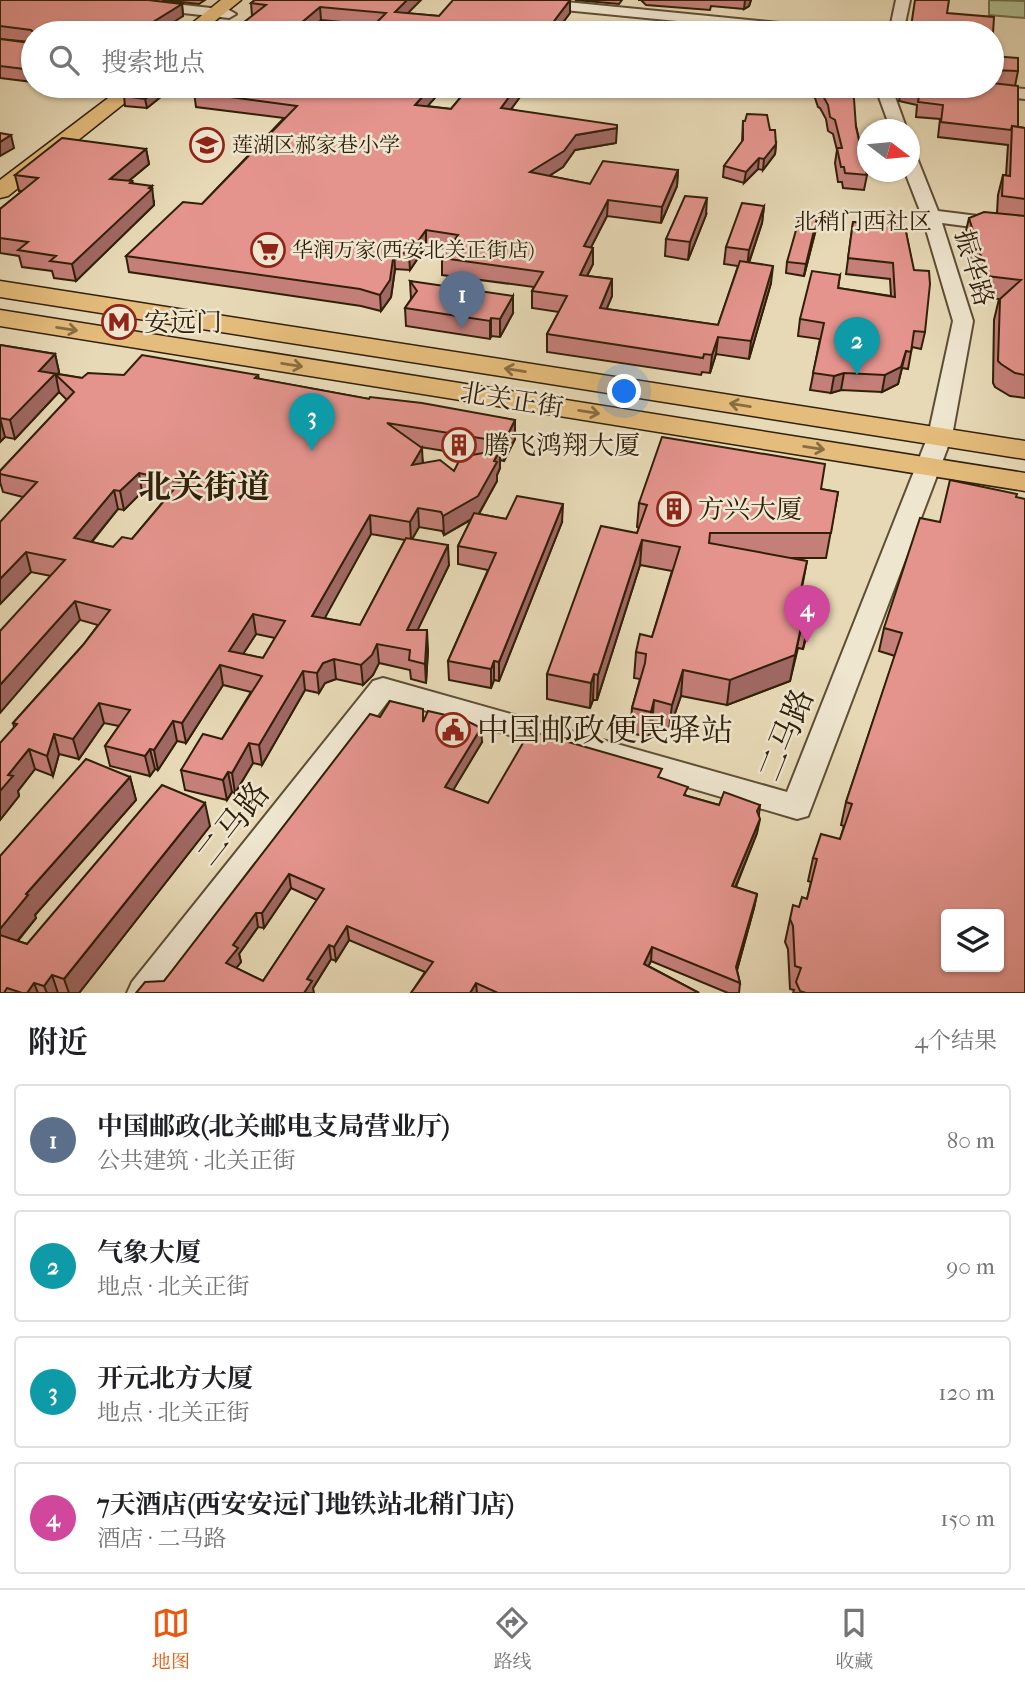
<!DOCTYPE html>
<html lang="zh">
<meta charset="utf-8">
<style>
body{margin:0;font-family:"IM FELL French Canon","Noto Serif SC",serif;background:#f2f2f2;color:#202124}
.controls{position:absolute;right:21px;bottom:21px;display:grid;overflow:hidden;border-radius:7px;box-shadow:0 2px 5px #0004}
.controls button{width:63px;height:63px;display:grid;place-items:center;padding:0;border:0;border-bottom:2px solid #e0e0e0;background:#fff;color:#202124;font:35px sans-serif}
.compass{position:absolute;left:857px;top:119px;width:63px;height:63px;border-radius:50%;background:#fff;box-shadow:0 2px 5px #0004;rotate:106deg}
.you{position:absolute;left:625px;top:392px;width:24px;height:24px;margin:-18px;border:5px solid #fff;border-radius:50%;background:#1a73e8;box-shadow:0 0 0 10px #1a73e833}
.badge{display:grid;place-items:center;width:46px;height:46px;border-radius:50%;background:#ea580c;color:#fff;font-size:23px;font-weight:700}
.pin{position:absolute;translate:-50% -58px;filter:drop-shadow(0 2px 4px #0008)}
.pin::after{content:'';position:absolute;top:37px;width:24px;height:21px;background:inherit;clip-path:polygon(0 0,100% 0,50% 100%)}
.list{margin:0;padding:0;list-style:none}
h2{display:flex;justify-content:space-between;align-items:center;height:91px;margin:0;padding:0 28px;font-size:30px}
h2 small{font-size:23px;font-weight:400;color:#757577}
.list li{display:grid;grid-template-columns:46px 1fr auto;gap:21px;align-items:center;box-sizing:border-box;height:112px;margin:0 14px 14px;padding:0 14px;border:2px solid #e0e0e0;border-radius:7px}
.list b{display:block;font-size:26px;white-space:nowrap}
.list p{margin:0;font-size:23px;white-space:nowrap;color:#757577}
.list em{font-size:23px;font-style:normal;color:#757577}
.icon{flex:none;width:38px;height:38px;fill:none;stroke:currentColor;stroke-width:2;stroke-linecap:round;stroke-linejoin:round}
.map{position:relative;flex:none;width:1025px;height:993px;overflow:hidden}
.search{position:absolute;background:#fff;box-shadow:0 2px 5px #0004;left:21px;right:21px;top:21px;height:77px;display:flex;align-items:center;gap:18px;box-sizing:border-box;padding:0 24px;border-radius:38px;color:#757577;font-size:26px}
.sheet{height:595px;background:#fff}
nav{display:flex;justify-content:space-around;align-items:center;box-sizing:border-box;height:98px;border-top:2px solid #e0e0e0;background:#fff;font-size:19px;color:#757577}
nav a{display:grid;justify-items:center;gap:4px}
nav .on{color:#ea580c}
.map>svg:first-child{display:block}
</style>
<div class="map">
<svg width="1025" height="993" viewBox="0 0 1025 993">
<rect width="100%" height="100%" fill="#e7d9b6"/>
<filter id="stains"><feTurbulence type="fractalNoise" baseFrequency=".00286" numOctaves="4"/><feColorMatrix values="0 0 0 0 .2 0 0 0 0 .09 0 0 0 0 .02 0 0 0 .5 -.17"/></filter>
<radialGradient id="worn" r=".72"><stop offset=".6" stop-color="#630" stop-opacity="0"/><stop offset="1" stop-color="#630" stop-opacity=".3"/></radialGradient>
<polygon fill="#b0c092" stroke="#70704e" stroke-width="2" points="989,0 1025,1 1025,18 989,15"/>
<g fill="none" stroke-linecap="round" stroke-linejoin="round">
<g stroke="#5e4e34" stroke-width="4">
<g id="minor">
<polygon points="93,0 138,0 229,10 236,14 229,18 100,4"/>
<polygon points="497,0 546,0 841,29 848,33 800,33 504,4"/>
<polygon points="896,0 910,0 903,33 889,33"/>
<polygon points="875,86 891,86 907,130 891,130"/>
<polygon points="935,86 988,86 1025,89 1025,99 943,91"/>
<polygon points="909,153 917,158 938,211 1025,222 1025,234 942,223 973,321 952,436 808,816 797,819 389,700 166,993 127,993 132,982 373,681 383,678 787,792 928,436 953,321 922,216 905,172 909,172"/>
</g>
</g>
<g stroke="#312009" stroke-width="3">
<g id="major">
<polygon points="221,0 241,0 200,33 180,33"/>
<polygon points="124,86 146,86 8,196 0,198 0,180"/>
<polygon points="0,281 1025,441 1025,459 0,297"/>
<polygon points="0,310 1025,473 1025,491 0,326"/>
</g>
</g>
<use href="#minor" fill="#efe6d0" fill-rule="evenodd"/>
<use href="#major" fill="#e4bc7b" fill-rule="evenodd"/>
</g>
<g fill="#c47f79" stroke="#312009" stroke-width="2" fill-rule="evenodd">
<polygon points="0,0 182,4 183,16 33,33 33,82 0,78 0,39 30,43 31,42 0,39"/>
<polygon points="162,0 205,0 199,4"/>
<polygon points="255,0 439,16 570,0 570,13 555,33 366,33 374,25 321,20 252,16 251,3"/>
<polygon points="575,0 622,0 619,4"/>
<polygon points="638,0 751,0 749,6 744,9 711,6 710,10 646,5 641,0"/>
<polygon points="992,56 1018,71 1015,86 1018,127 1025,128 1025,398 1010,396 995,387 993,383 994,320 999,299 982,297 964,239 969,218 997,213 998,195 1003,175 1006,175 1008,145 938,137 940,119 916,117 917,105 899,101 902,86 992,86"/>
<polygon points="187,86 445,86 427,106 451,109 470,86 528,86 511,109 616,143 575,150 563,167 549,176 590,184 678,170 677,186 661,223 607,216 591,247 593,248 593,264 587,276 612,279 612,296 606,309 718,325 738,266 724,264 726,247 764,206 762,223 749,263 771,283 749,359 716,354 710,373 702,372 701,375 547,352 547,334 559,312 532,308 532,291 534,287 442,275 442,258 448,249 426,246 410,270 395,269 391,297 381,311 361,306 129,272 126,256 202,204 284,118 196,107 194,92 198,89 187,88"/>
<polygon points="811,86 847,86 867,175 864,190 843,188 842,182 838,182 835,163 837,150 833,134 828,131 826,119 820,108 818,107"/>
<polygon points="168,91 147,108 125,106 124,96"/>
<polygon points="743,121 770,130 776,144 775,154 763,170 758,169 744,183 723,177 724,166 742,142"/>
<polygon points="146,149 149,164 130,180 132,181 133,183 154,201 154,205 76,281 54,278 52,271 22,267 19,256 0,253 0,209 22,191 19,191 15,175"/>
<polygon points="706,215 688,260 665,256 666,239"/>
<polygon points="817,218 816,229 804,276 786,273 787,262"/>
<polygon points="853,222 905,227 925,332 921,349 912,347 908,369 902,368 898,384 882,392 841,390 831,393 810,390 820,339 798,336 800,319 840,275 838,288 891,296 890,279 846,274"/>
<polygon points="410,281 513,313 500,337 491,336 490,339 406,326 405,308 411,299"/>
<path d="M 0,345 L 55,354 L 59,372 L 58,374 L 82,378 L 124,375 L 258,375 L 259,379 L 369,399 L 515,420 L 515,439 L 504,461 L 500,460 L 500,468 L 497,475 L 497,481 L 479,514 L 506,519 L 562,522 L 499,681 L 494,680 L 491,688 L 449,680 L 448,661 L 488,570 L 458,564 L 458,546 L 471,520 L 444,535 L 442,531 L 419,527 L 412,539 L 449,565 L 417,630 L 428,650 L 426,683 L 411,679 L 410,670 L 379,663 L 373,675 L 363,685 L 336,679 L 325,683 L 319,693 L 305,690 L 262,765 L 253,763 L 235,793 L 232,792 L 227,800 L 185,790 L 181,770 L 222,739 L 251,692 L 223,685 L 186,743 L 177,741 L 158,770 L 155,769 L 150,776 L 110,766 L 105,746 L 119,726 L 104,723 L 79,759 L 59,754 L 53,776 L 35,769 L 18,791 L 19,796 L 0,820 L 14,727 L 13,723 L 83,645 L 98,625 L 80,620 L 51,576 L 31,572 L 0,604 L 23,497 L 3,492 L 0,482 L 0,471 L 67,400 L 59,392 L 15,439 L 5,437 L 0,442 ZM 420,447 L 470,455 L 454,471 L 423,463 ZM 142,492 L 167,497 L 132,539 L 113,547 L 92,542 L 118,509 L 124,510 ZM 371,534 L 405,540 L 360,625 L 324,618 ZM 256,634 L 275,638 L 263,658 L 243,654 Z"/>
<polygon points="821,489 838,492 826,558 790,558 807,561 800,598 809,625 803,649 798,648 790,681 727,705 681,696 669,730 652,726 649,737 630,733 632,708 640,679 634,678 636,652 652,637 672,571 640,565 597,700 593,700 590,708 547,699 547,674 637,533 639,528 637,527 639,503"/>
<polygon points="1016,497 1025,993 793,993 794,990 790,989 788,949 785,942 790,919 807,899 811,882 808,881 813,858 840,839 844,826 841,825 846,802 895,656 879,651 884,628 940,522"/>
<path d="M 380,717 L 424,720 L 482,742 L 453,790 L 488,803 L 661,778 L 687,796 L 719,805 L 760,805 L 757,833 L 736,887 L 757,894 L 754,908 L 737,970 L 740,983 L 739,993 L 728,993 L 651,961 L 648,966 L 699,993 L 411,993 L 425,972 L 349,940 L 336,961 L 331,959 L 313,988 L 164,981 ZM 291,888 L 317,900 L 263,981 L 236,968 L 241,962 L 239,954 L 258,927 L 264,928 Z"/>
<polygon points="130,777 136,800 35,915 36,918 18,941 27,944 210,826 79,993 0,993 0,856"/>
</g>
<g fill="#a06863" stroke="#312009" stroke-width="2">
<polygon points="407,0 421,0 396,25 395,12"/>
<polygon points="570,0 570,13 555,33 545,33"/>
<polygon points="745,0 751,0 749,6 744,9"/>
<polygon points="182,4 183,16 157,33 135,33"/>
<polygon points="320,7 321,20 306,33 289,33"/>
<polygon points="162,86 167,86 168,91 147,108 145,99"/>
<polygon points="432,86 445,86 416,120 415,105"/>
<polygon points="517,86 528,86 501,123 501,108"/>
<polygon points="617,128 616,143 575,150 563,167 530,188 530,172 576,135"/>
<polygon points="11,135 14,148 0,156 0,142"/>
<polygon points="776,144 775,154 763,170 764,159"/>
<polygon points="146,149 149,164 113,194 110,179"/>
<polygon points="759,158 758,169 744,183 746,172"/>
<polygon points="678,170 677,186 661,223 662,207"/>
<polygon points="152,186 154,205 76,281 72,264"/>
<polygon points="707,198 706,215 688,260 690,242"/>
<polygon points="608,200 607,216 583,263 584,246"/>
<polygon points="764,206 762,223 747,268 749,250"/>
<polygon points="817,218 816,229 804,276 806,264"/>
<polygon points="426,230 426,246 410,270 409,254"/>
<polygon points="593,248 593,264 579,291 580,275"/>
<polygon points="394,252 395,269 391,297 381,311 380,295"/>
<polygon points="773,266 771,283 749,359 751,341"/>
<polygon points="612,279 612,296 600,325 600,308"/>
<polygon points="513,296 513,313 500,337 500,319"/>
<polygon points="491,318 491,336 490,339 490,321"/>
<polygon points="718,337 716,354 710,373 712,355"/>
<polygon points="906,351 898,384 882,392 885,375"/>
<polygon points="55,354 59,372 56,376 59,392 15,439 10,420 39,371"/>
<polygon points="844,373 841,390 831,393 834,376"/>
<polygon points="0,418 5,437 0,442"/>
<polygon points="515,420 515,439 504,461 504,442"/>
<polygon points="422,448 423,467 412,465"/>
<polygon points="500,450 500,468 497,475 497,481 478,515 444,535 443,516 494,461"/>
<polygon points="139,473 142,492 124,510 120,491"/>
<polygon points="114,490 118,509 79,557 74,538"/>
<polygon points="563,504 562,522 499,681 499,662"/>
<polygon points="418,508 419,527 411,541 410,522"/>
<polygon points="370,515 371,534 315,636 312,616"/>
<polygon points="642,540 640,565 597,700 598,675"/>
<polygon points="448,545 449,565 408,650 407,630"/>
<polygon points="26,552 31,572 0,604 0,579"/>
<polygon points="813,600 809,625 803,649 808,624"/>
<polygon points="75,601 80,620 0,713 0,685"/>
<polygon points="253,614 256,634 234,668 229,651"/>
<polygon points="802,623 790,681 727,705 730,680"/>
<polygon points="427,630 428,650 426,683 425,664"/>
<polygon points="377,644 379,663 373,675 363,685 361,665"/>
<polygon points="334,659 336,679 325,683 319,693 317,673 323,663"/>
<polygon points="494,661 494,680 491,688 491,669"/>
<polygon points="220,665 223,685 186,743 182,723"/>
<polygon points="683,670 681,696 669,730 672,705"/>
<polygon points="303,671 305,690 262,765 259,745"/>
<polygon points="594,674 593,700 590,708 591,683"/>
<polygon points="654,700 652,726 649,737 651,712"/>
<polygon points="99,703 104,723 79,759 73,739"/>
<polygon points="173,721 177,741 158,770 154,750"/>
<polygon points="481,728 482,742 446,802 445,787"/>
<polygon points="54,734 59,754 53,776 47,756"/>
<polygon points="249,743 253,763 235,793 232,773"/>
<polygon points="29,749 35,769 18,791 19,796 0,820 0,791 8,775"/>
<polygon points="150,749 155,769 150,776 145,756"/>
<polygon points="228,772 232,792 227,800 223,780"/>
<polygon points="130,777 136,800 35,915 36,918 4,957 0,945 0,929 26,894"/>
<polygon points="205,803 210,826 79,993 69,993 64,979"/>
<polygon points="760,819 757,833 730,900 732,886"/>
<polygon points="289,874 291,888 264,928 262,913"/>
<polygon points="757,894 754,908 734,981 736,967"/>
<polygon points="256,913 258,927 239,954 241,962 229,977 226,963 233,945"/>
<polygon points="347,926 349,940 336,961 334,947"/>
<polygon points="329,945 331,959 313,988 314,993 304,993 307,979"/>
<polygon points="652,947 651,961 643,978 644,964"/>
<polygon points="52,975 58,993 47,993 44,986"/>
<polygon points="34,983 38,993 27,993"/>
<polygon points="476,983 477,993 470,993"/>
</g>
<g fill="#e4948d" stroke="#312009" stroke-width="2" fill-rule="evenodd">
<polygon points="0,0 148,0 182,4 135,33 33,33 33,70 0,66 0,39 30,43 33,40 33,32 31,30 0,26"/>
<polygon points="255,0 407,0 395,12 439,16 453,0 570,0 545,33 366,33 386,13 320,7 289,33 230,33 266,5 251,3"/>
<polygon points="915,0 949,0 947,13 994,17 992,50 992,33 910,33"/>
<polygon points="791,31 806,33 790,33"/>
<polygon points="992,56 1018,58 1018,71 992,70"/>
<polygon points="992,83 1018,86 1018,127 1012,126 1011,130 941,122 943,105 918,102 920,90 902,87 902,86 992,86"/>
<polygon points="137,86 162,86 145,99 124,96"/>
<polygon points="202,86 432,86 415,105 451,109 470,86 517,86 501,108 617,125 617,128 576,135 564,151 530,172 590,184 603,161 678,170 662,207 608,200 584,246 593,248 580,275 612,279 600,308 718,325 740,261 773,266 751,341 718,337 712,355 704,354 703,358 547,334 567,296 532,291 543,272 442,258 458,235 426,230 409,254 394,252 390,280 380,295 360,289 126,256 183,202 202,204 297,106 194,92"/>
<polygon points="817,86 847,86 854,99 856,127 867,175 845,173 844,167 841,167 837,148 842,148 835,120 830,117 828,105 822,94 820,93"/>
<polygon points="747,114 767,115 770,130 775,130 776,144 764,159 759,158 746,172 724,166 743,140 743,121 745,121"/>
<polygon points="1012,126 1025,128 1025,199 1002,196 1003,175 1010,176"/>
<polygon points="0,133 11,135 0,142"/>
<polygon points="62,138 146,149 110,179 132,181 130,183 152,186 149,188 152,189 72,264 50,261 56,256 18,250 28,242 0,238 0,209 38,178 15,175"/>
<polygon points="685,196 707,198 690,242 666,239"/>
<polygon points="742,203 764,206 749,250 726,247"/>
<polygon points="984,212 1025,216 1025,375 1015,373 1001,364 998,361 1000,299 1021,280 987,276 969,218"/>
<polygon points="800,216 817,218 806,264 787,262"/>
<polygon points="853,222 905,227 914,270 929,271 930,284 925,332 914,331 911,352 906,351 901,367 885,375 844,373 834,376 813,373 824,323 800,319 812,271 840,275 838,288 895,297 893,263 848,258"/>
<polygon points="410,281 513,296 500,319 491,318 490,321 405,308 417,291"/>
<path d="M 0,345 L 55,354 L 39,371 L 82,378 L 88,373 L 124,375 L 142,355 L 258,375 L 255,378 L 369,399 L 370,397 L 422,403 L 515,420 L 504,442 L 387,423 L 422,448 L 412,465 L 440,460 L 454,471 L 461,457 L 500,450 L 494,461 L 497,462 L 478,496 L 443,516 L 441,512 L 418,508 L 410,522 L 370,515 L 312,616 L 360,625 L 406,538 L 448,545 L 407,630 L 427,630 L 425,664 L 409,660 L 410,650 L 377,644 L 372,655 L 361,665 L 334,659 L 323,663 L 317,673 L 303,671 L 259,745 L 249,743 L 232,773 L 228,772 L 223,780 L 181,770 L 203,734 L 222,739 L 262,676 L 220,665 L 182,723 L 173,721 L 154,750 L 150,749 L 145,756 L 105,746 L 130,710 L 99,703 L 73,739 L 54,734 L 47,756 L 29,749 L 8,775 L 13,776 L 0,791 L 0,743 L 17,724 L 13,723 L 83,645 L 110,610 L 75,601 L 0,685 L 0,631 L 65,560 L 26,552 L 0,579 L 0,522 L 37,482 L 0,474 L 0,471 L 74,392 L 55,374 L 10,420 L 0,418 ZM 139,473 L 180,482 L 132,539 L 122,537 L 113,547 L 74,538 L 114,490 L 120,491 ZM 253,614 L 285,621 L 263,658 L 229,651 Z"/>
<polygon points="662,437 825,464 821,489 838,492 831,533 710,533 709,543 807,561 799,598 813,600 808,624 802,623 795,655 730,680 683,670 672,705 654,700 651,712 632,708 645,663 646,654 636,652 640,634 652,637 680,547 642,540 598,675 594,674 591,683 547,674 601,526 637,533 647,505 639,503"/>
<path d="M 950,480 L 1017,494 L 1016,497 L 1025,499 L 1025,993 L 806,993 L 800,991 L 796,982 L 801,968 L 795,966 L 793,926 L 790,919 L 793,905 L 799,907 L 802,897 L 807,899 L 817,859 L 813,858 L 821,834 L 840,839 L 852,804 L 846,802 L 902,633 L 884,628 L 920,518 L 940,522 ZM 946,914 L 999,914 L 999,967 L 946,967 Z"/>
<polygon points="517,496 563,504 499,662 494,661 491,669 448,661 496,553 458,546 474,513 506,519"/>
<path d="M 390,701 L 423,709 L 423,722 L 428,711 L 463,719 L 481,728 L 445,787 L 488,803 L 530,731 L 662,769 L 658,777 L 688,787 L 684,795 L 719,805 L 724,792 L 760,805 L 757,811 L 760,819 L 732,886 L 757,894 L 736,967 L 740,983 L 652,947 L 644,964 L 699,993 L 498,993 L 476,983 L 470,993 L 411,993 L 433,962 L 347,926 L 334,947 L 329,945 L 307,979 L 312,981 L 304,993 L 136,993 L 145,982 L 164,981 L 370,714 L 380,717 ZM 289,874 L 324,889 L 263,981 L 226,963 L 238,948 L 233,945 L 256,913 L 262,913 Z"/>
<polygon points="86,759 130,777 26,894 28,895 0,929 0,856"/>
<polygon points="162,785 205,803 64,979 52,975 44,986 34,983 27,993 22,993 7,988 4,993 0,993 0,935 27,944"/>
</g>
<defs><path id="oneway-shaft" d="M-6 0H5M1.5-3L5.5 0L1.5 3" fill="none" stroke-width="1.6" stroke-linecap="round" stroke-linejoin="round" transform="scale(1.75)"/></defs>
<g stroke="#8a6e42">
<use href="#oneway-shaft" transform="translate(67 329) rotate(9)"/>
<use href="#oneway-shaft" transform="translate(292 365) rotate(9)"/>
<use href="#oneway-shaft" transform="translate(515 370) rotate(-171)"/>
<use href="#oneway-shaft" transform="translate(740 405) rotate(-171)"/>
<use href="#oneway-shaft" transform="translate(589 412) rotate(9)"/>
<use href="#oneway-shaft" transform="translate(814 448) rotate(9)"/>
</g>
<defs>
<g id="school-ring" transform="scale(1.75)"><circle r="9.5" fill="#efe6d0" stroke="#8f2418" stroke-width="1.5"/><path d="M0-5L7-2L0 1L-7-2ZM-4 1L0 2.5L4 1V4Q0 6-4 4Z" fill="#8f2418"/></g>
<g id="supermarket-ring" transform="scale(1.75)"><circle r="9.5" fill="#efe6d0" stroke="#8f2418" stroke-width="1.5"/><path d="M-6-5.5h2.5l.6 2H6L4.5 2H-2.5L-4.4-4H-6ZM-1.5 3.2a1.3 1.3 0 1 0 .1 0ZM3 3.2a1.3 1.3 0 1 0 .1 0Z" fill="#8f2418"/></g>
<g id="metro-ring" transform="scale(1.75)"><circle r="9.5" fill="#efe6d0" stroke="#8f2418" stroke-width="1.5"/><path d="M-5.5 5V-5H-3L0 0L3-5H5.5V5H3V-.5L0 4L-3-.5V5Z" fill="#8f2418"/></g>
<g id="building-ring" transform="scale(1.75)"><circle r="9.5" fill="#efe6d0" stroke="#8f2418" stroke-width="1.5"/><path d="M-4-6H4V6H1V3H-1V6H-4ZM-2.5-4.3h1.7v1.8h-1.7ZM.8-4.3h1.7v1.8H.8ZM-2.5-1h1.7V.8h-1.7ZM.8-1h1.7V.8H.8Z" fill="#8f2418"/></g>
<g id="civic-ring" transform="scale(1.75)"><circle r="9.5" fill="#efe6d0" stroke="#8f2418" stroke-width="1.5"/><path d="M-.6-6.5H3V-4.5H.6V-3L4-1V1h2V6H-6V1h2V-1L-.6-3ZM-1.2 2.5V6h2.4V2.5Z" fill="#8f2418"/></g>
</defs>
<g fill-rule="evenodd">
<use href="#school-ring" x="207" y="145"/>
<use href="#supermarket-ring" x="268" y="250"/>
<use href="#metro-ring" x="119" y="322"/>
<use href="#building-ring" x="459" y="445"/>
<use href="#building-ring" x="674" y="509"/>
<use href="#civic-ring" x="453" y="730"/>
</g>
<g text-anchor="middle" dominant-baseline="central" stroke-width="5" stroke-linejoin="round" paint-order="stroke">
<g font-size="21" fill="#312009" stroke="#efe6d0" text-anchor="start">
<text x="232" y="145">莲湖区郝家巷小学</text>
<text x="292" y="250">华润万家(西安北关正街店)</text>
</g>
<g font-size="23" fill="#312009" stroke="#efe6d0">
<text x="863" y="221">北稍门西社区</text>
</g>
<g font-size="26" fill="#312009" stroke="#efe6d0">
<text transform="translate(974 268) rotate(74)">振华路</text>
<text transform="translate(512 400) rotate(9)">北关正街</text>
</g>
<g font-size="26" fill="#312009" stroke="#efe6d0" text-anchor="start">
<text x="144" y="322">安远门</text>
<text x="484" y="445">腾飞鸿翔大厦</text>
<text x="698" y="509">方兴大厦</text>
</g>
<g font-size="32" fill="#312009" stroke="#efe6d0" text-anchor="start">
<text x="477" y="730">中国邮政便民驿站</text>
</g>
<g font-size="32" fill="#312009" stroke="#efe6d0">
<text transform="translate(786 735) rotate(-68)">二马路</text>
<text transform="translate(233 824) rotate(-52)">二马路</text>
</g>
<g font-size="33" font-weight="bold" fill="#312009" stroke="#efe6d0">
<text x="204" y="487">北关街道</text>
</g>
</g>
<rect width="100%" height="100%" filter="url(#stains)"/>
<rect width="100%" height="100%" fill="url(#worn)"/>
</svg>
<div class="controls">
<button><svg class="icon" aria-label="layers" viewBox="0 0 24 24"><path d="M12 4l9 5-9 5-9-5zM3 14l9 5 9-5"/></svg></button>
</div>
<svg class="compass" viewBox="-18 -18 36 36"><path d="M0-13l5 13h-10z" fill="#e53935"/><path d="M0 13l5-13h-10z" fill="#757577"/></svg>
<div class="you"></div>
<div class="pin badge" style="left:462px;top:329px;background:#5c6f8a">1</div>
<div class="pin badge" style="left:857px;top:375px;background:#0f9aa8">2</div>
<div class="pin badge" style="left:312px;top:451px;background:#0f9aa8">3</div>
<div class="pin badge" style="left:807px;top:643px;background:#d1479c">4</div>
<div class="search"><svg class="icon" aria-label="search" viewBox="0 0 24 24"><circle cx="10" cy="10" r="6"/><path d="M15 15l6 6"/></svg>搜索地点</div>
</div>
<section class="sheet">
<h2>附近<small>4个结果</small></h2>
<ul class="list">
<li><span class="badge" style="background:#5c6f8a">1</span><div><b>中国邮政(北关邮电支局营业厅)</b><p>公共建筑 · 北关正街</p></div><em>80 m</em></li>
<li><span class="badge" style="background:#0f9aa8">2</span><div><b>气象大厦</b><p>地点 · 北关正街</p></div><em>90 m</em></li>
<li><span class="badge" style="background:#0f9aa8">3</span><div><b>开元北方大厦</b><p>地点 · 北关正街</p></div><em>120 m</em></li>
<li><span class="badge" style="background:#d1479c">4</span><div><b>7天酒店(西安安远门地铁站北稍门店)</b><p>酒店 · 二马路</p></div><em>150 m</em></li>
</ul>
</section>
<nav>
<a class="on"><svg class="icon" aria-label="map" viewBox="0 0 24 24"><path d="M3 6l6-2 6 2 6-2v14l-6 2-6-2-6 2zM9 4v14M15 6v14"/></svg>地图</a>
<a><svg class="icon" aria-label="directions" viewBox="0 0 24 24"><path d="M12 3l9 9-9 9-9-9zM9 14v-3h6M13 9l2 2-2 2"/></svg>路线</a>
<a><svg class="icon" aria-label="saved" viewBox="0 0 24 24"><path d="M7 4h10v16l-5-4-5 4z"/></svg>收藏</a>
</nav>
